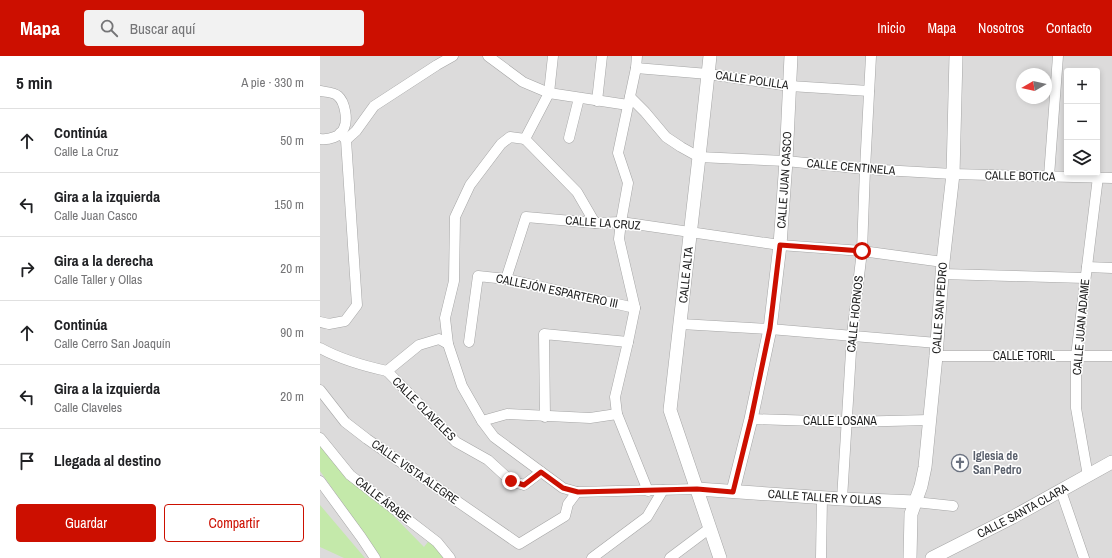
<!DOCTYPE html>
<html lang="es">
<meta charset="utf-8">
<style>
body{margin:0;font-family:"Archivo Narrow",sans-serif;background:#f2f2f2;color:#202124}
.controls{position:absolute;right:12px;top:12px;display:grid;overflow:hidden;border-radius:4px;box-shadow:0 2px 6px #0003}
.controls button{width:36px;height:36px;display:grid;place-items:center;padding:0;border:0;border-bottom:1px solid #e0e0e0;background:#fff;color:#202124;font:20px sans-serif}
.compass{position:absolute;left:696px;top:12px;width:36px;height:36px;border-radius:50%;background:#fff;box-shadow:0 2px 6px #0003;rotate:261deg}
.stop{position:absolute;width:12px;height:12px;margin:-9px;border:3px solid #cc0f00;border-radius:50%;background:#fff}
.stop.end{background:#cc0f00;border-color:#fff;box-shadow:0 1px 4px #0008}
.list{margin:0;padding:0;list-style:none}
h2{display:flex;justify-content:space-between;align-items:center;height:52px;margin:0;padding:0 16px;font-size:17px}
h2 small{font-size:13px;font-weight:400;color:#757577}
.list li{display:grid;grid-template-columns:26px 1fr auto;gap:12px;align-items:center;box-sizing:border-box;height:64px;padding:0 16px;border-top:1px solid #e0e0e0}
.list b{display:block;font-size:15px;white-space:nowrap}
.list p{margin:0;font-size:13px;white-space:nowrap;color:#757577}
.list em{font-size:13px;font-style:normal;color:#757577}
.actions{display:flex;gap:8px;padding:12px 16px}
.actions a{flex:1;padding:9px 0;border:1px solid #cc0f00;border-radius:4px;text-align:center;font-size:14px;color:#cc0f00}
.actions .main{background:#cc0f00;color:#fff}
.icon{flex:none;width:22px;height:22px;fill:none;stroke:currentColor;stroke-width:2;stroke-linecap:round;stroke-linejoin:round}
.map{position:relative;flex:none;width:792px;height:502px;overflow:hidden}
header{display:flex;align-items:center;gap:24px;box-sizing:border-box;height:56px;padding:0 20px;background:#cc0f00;color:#fff}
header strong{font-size:19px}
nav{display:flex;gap:22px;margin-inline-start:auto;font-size:14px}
.search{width:280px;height:36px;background:#f2f2f2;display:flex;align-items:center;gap:10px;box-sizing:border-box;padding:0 14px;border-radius:4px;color:#757577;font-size:15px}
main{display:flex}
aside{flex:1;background:#fff}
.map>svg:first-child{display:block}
</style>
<header>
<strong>Mapa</strong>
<div class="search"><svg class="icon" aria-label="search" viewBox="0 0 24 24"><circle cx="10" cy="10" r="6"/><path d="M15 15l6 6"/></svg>Buscar aquí</div>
<nav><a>Inicio</a><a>Mapa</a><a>Nosotros</a><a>Contacto</a></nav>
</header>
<main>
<aside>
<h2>5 min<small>A pie · 330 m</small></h2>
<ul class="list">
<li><svg class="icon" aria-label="ahead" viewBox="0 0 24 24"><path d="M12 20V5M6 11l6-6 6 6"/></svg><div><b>Continúa</b><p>Calle La Cruz</p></div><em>50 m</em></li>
<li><svg class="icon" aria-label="left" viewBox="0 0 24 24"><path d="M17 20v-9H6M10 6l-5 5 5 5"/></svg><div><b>Gira a la izquierda</b><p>Calle Juan Casco</p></div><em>150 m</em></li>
<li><svg class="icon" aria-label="right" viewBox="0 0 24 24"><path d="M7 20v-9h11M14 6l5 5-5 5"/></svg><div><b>Gira a la derecha</b><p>Calle Taller y Ollas</p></div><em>20 m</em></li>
<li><svg class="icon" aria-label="ahead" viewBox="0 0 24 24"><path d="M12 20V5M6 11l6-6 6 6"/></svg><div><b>Continúa</b><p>Calle Cerro San Joaquín</p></div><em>90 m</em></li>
<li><svg class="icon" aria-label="left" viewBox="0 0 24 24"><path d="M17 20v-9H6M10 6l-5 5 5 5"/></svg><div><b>Gira a la izquierda</b><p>Calle Claveles</p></div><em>20 m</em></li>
<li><svg class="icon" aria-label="arrive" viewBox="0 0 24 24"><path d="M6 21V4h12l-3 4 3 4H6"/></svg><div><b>Llegada al destino</b></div></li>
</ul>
<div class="actions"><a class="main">Guardar</a><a>Compartir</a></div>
</aside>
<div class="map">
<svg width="792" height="502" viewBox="0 0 792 502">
<rect width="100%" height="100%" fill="#efece4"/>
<path fill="#dcdbdb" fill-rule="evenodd" d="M 0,0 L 792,0 L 792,502 L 0,502 ZM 747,15 L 777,15 L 777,117 L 747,117 ZM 702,18 L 726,18 L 726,42 L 702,42 Z"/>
<g fill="#c4e9aa">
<polygon points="0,385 104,491 111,482 124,502 61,502 0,415"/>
<polygon points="0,449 45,502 24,502 0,491"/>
</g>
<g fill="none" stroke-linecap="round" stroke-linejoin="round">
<g stroke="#a5a5a5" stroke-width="11">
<g id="minor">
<polyline points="168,0 203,26 229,37 308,49"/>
<polyline points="317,0 316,12 298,97 308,127 301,166 299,183 315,252 308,286 295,341 297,358 328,435"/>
<polyline points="316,12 388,18 470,30 549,35"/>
<path d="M 0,35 C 5,36 14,36 18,40 C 25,46 28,64 24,72 C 21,81 8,84 0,83"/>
<polyline points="310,41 325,56 346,81 361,91 379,101 466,105 545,113 633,118 792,122"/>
<polyline points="277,45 282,0"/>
<polyline points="249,82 259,42"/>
<polyline points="205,83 190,81 181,88 150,129 135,161 134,225 125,262 128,288 142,330 162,365 174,381 243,432 257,436 377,433"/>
<polyline points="205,83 257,136 275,167"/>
<polyline points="205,83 229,37 233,0"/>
<polyline points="26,84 36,75 54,50 117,9 133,0"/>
<polyline points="729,120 738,0"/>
<polyline points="767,211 792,212"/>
<polyline points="622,218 765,222"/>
<polyline points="186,223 206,161 275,167 301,166 460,189 542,195 623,206"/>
<polyline points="0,266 9,268 25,265 37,249 26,84 20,77"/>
<polyline points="361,268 450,273 617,287"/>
<polyline points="149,286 158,220 186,223 315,252"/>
<path d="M 0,292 C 20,303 44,310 67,315"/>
<polyline points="616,300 792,300"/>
<polyline points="67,315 136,386 168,404 191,425 204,429 221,416"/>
<polyline points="67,315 99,289 119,283 128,288"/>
<polyline points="0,334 25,366 47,383 199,488 245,460 248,448 257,436"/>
<polyline points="225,361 224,278 308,286"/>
<polyline points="431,363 527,366 609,364"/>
<polyline points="162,365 187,358 270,362 297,358"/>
<polyline points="0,382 30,419 117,486 130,502"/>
<polyline points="768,420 756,352 756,300 778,121"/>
<polyline points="0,425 41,481 55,502"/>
<polyline points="741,435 764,502"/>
<polyline points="522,443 532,279 542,195 545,113 551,0"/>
<polyline points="595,446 633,450"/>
<polyline points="272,502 327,461 343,434"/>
<polyline points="350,502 390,472"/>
<polyline points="501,502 502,441"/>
</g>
</g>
<g stroke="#a5a5a5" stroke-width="14">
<g id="tertiary">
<polyline points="390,0 379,101 350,354 400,502"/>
<path id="s1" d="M 377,433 L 522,443 L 595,446"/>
<path id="s2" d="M 413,435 L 431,363 L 450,273 L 460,189 L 466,105 L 471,0"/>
<path id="s3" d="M 590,502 L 591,458 L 601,430 L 605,411 L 616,300 L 623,206 L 633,118 L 636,0"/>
<path id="s4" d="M 612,502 L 693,461 L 792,406"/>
</g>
</g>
<use href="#minor" stroke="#fff" stroke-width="10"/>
<use href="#tertiary" stroke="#fff" stroke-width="13"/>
</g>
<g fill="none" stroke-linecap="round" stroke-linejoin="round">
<polyline stroke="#cc0f00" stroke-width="5" points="191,425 204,429 221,416 243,432 258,436 377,433 413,436 431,363 450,272 460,189 542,195"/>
</g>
<defs>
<g id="church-ring" transform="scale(0.9)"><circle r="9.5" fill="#fff" stroke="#6b7280" stroke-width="1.5"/><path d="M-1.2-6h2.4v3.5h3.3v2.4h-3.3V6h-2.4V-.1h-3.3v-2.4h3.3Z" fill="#6b7280"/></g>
</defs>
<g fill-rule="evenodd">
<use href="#church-ring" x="640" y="407"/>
</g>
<g text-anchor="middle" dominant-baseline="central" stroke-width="3" stroke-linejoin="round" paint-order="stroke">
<g font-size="12" fill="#1e1e1e" stroke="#fff">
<text transform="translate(432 24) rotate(8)">CALLE POLILLA</text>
<text transform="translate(531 111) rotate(5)">CALLE CENTINELA</text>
<text transform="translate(700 120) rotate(1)">CALLE BOTICA</text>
<text stroke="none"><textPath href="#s2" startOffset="316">CALLE JUAN CASCO</textPath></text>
<text transform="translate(283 167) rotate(4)">CALLE LA CRUZ</text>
<text transform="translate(366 219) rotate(-84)">CALLE ALTA</text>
<text transform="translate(237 235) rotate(12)">CALLEJÓN ESPARTERO III</text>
<text stroke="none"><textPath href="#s3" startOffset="253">CALLE SAN PEDRO</textPath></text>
<text transform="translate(535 258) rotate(-84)">CALLE HORNOS</text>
<text transform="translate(761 271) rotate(-85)">CALLE JUAN ADAME</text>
<text x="704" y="300">CALLE TORIL</text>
<text transform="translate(104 353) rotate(45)">CALLE CLAVELES</text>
<text x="520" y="365">CALLE LOSANA</text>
<text transform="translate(95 416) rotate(35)">CALLE VISTA ALEGRE</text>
<text stroke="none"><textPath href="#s1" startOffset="128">CALLE TALLER Y OLLAS</textPath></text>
<text transform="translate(63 444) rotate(38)">CALLE ÁRABE</text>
<text stroke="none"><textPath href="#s4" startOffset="102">CALLE SANTA CLARA</textPath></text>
</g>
<g font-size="12" font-weight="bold" fill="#5b616d" stroke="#fff" text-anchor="start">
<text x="653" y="400">Iglesia de<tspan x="653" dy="14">San Pedro</tspan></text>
</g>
</g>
</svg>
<div class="controls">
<button>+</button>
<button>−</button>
<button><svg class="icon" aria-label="layers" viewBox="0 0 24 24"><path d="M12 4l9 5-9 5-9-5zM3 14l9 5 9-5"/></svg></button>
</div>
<svg class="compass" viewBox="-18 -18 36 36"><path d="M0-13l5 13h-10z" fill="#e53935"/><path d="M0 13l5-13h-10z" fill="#757577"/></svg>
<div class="stop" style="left:542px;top:195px"></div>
<div class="stop end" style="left:191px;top:425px"></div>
</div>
</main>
